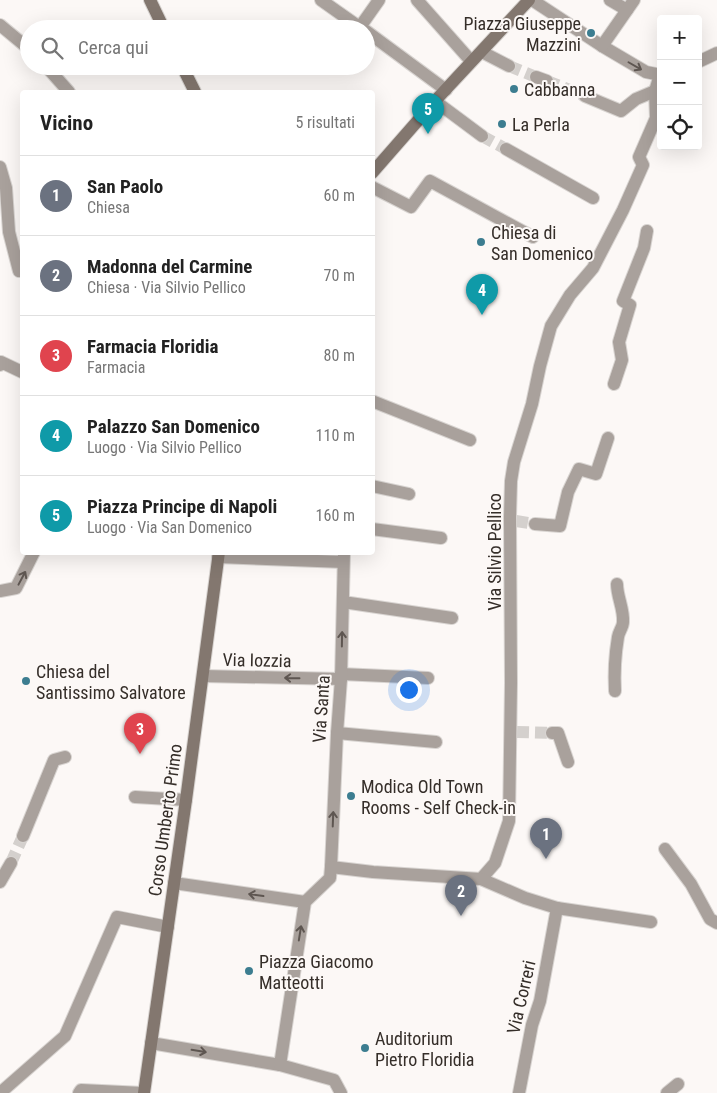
<!DOCTYPE html>
<html lang="it">
<meta charset="utf-8">
<style>
body{margin:0;font-family:"Roboto Condensed",sans-serif;background:#f2f2f2;color:#222}
.controls{position:absolute;right:15px;top:15px;display:grid;overflow:hidden;border-radius:5px;box-shadow:0 5px 20px #0002}
.controls button{width:45px;height:45px;display:grid;place-items:center;padding:0;border:0;border-bottom:1px solid #e0e0e0;background:#fff;color:#222;font:25px sans-serif}
.you{position:absolute;left:408px;top:689px;width:18px;height:18px;margin:-12px;border:4px solid #fff;border-radius:50%;background:#1a73e8;box-shadow:0 0 0 8px #1a73e833}
.badge{display:grid;place-items:center;width:32px;height:32px;border-radius:50%;background:#d93025;color:#fff;font-size:16px;font-weight:700}
.pin{position:absolute;translate:-50% -41px;filter:drop-shadow(0 1px 2px #0008)}
.pin::after{content:'';position:absolute;top:26px;width:18px;height:15px;background:inherit;clip-path:polygon(0 0,100% 0,50% 100%)}
.list{margin:0;padding:0;list-style:none}
h2{display:flex;justify-content:space-between;align-items:center;height:65px;margin:0;padding:0 20px;font-size:21px}
h2 small{font-size:16px;font-weight:400;color:#767676}
.list li{display:grid;grid-template-columns:32px 1fr auto;gap:15px;align-items:center;box-sizing:border-box;height:80px;padding:0 20px;border-top:1px solid #e0e0e0}
.list b{display:block;font-size:19px;white-space:nowrap}
.list p{margin:0;font-size:16px;white-space:nowrap;color:#767676}
.list em{font-size:16px;font-style:normal;color:#767676}
.icon{flex:none;width:28px;height:28px;fill:none;stroke:currentColor;stroke-width:2;stroke-linecap:round;stroke-linejoin:round}
.map{position:relative;flex:none;width:717px;height:1093px;overflow:hidden}
.search{position:absolute;background:#fff;box-shadow:0 5px 20px #0002;left:20px;top:20px;width:355px;height:55px;display:flex;align-items:center;gap:12px;box-sizing:border-box;padding:0 18px;border-radius:28px;color:#767676;font-size:19px}
.panel{position:absolute;background:#fff;box-shadow:0 5px 20px #0002;left:20px;top:90px;width:355px;height:465px;border-radius:5px}
.map>svg:first-child{display:block}
</style>
<div class="map">
<svg width="717" height="1093" viewBox="0 0 717 1093">
<rect width="100%" height="100%" fill="#fcf8f6"/>
<g fill="none" stroke-linecap="round" stroke-linejoin="round">
<g stroke="#d4d0cd" stroke-width="12" stroke-dasharray="12 6" stroke-linecap="butt">
<polyline points="509,66 536,77"/>
<polyline points="547,81 585,96"/>
<polyline points="482,136 506,149"/>
<polyline points="516,521 535,524"/>
<polyline points="517,732 552,733"/>
<polyline points="11,863 23,836"/>
</g>
<g stroke="#d8d4d1" stroke-width="14">
<g id="street">
<polyline points="321,0 362,29"/>
<polyline points="417,0 471,61"/>
<polyline points="532,0 602,46 646,72 661,75"/>
<polyline points="610,0 627,10"/>
<polyline points="0,25 29,49"/>
<polyline points="360,27 379,0"/>
<polyline points="366,31 446,90"/>
<polyline points="602,46 634,0"/>
<polyline points="482,52 509,66"/>
<polyline points="698,62 717,53"/>
<polyline points="46,66 69,92"/>
<polyline points="536,77 547,81"/>
<polyline points="585,96 621,111 636,99 655,91"/>
<polyline points="435,101 482,136"/>
<polyline points="506,149 593,198"/>
<polyline points="0,167 6,188 9,232 19,271"/>
<polyline points="372,187 411,207 430,181 533,237"/>
<polyline points="0,365 1,362 22,372"/>
<polyline points="614,384 622,360 619,342 630,305 623,301 644,248 647,231"/>
<polyline points="372,401 470,440"/>
<polyline points="372,486 409,494"/>
<polyline points="535,524 560,526 568,492 579,469 596,474 608,438"/>
<polyline points="372,529 441,538"/>
<polyline points="218,557 343,562"/>
<polyline points="0,591 16,588 34,552"/>
<polyline points="343,602 452,618"/>
<polyline points="341,674 428,678"/>
<polyline points="203,676 341,679"/>
<path d="M 615,691 C 614,673 615,655 618,637 C 619,631 623,627 623,622 C 624,609 617,597 617,584"/>
<polyline points="337,733 436,742"/>
<polyline points="552,733 558,733 568,762"/>
<polyline points="135,797 186,800"/>
<polyline points="23,836 54,760 65,757"/>
<polyline points="665,849 691,884 710,919 717,923"/>
<polyline points="331,867 337,733 341,679 344,552"/>
<polyline points="481,879 495,863 509,821 511,683 510,517 511,481 514,462 532,404 540,366 551,326 570,295 593,268 623,210 643,165 639,157 656,118 655,91 660,75"/>
<polyline points="0,882 11,863"/>
<polyline points="174,883 305,902"/>
<polyline points="151,1043 280,1065 305,902 330,878 331,867 373,872 481,879 525,898 557,908 651,922"/>
<polyline points="280,1065 334,1080 341,1093"/>
<polyline points="0,1093 65,1036 117,917 168,927"/>
<polyline points="79,1093 81,1090 143,1093"/>
<polyline points="519,1093 532,1025 540,1001 557,908"/>
<polyline points="667,1093 678,1084"/>
</g>
</g>
<g stroke="#d8d4d1" stroke-width="14">
<g id="secondary">
<polyline points="150,0 164,29"/>
<polyline points="182,66 195,92"/>
<polyline points="372,173 435,101 529,0"/>
<polyline points="144,1093 186,800 219,552"/>
</g>
</g>
<use href="#street" stroke="#a9a19c" stroke-width="12"/>
<use href="#secondary" stroke="#83776f" stroke-width="12"/>
</g>
<defs><path id="oneway-shaft" d="M-6 0H5M1.5-3L5.5 0L1.5 3" fill="none" stroke-width="1.6" stroke-linecap="round" stroke-linejoin="round" transform="scale(1.25)"/></defs>
<g stroke="#5e5651">
<use href="#oneway-shaft" transform="translate(635 66) rotate(30)"/>
<use href="#oneway-shaft" transform="translate(22 578) rotate(-62)"/>
<use href="#oneway-shaft" transform="translate(342 639) rotate(-89)"/>
<use href="#oneway-shaft" transform="translate(292 678) rotate(-179)"/>
<use href="#oneway-shaft" transform="translate(333 819) rotate(-88)"/>
<use href="#oneway-shaft" transform="translate(256 895) rotate(-172)"/>
<use href="#oneway-shaft" transform="translate(300 933) rotate(-81)"/>
<use href="#oneway-shaft" transform="translate(199 1051) rotate(9)"/>
</g>
<g fill="#3c7d90" stroke="#fcf8f6" stroke-width="2">
<circle cx="591" cy="33" r="5"/>
<circle cx="514" cy="89" r="5"/>
<circle cx="502" cy="124" r="5"/>
<circle cx="481" cy="242" r="5"/>
<circle cx="26" cy="681" r="5"/>
<circle cx="351" cy="796" r="5"/>
<circle cx="249" cy="971" r="5"/>
<circle cx="365" cy="1048" r="5"/>
</g>
<g text-anchor="middle" dominant-baseline="central" stroke-width="4" stroke-linejoin="round" paint-order="stroke">
<g font-size="18" fill="#352e29" stroke="#fcf8f6" text-anchor="start">
<text x="581" y="23" text-anchor="end">Piazza Giuseppe<tspan x="581" dy="21">Mazzini</tspan></text>
<text x="524" y="89">Cabbanna</text>
<text x="512" y="124">La Perla</text>
<text x="491" y="232">Chiesa di<tspan x="491" dy="21">San Domenico</tspan></text>
<text x="36" y="671">Chiesa del<tspan x="36" dy="21">Santissimo Salvatore</tspan></text>
<text x="361" y="786">Modica Old Town<tspan x="361" dy="21">Rooms - Self Check-in</tspan></text>
<text x="259" y="961">Piazza Giacomo<tspan x="259" dy="21">Matteotti</tspan></text>
<text x="375" y="1038">Auditorium<tspan x="375" dy="21">Pietro Floridia</tspan></text>
</g>
<g font-size="18" fill="#352e29" stroke="#fcf8f6">
<text transform="translate(494 552) rotate(-90)">Via Silvio Pellico</text>
<text transform="translate(257 660) rotate(1)">Via Iozzia</text>
<text transform="translate(321 709) rotate(-86)">Via Santa</text>
<text transform="translate(165 820) rotate(-82)">Corso Umberto Primo</text>
<text transform="translate(521 997) rotate(-77)">Via Correri</text>
</g>
</g>
</svg>
<div class="controls">
<button>+</button>
<button>−</button>
<button><svg class="icon" aria-label="locate" viewBox="0 0 24 24"><circle cx="12" cy="12" r="6"/><path d="M12 2v4M12 18v4M2 12h4M18 12h4"/></svg></button>
</div>
<div class="you"></div>
<div class="pin badge" style="left:546px;top:859px;background:#6b7280">1</div>
<div class="pin badge" style="left:461px;top:916px;background:#6b7280">2</div>
<div class="pin badge" style="left:140px;top:754px;background:#e0444e">3</div>
<div class="pin badge" style="left:482px;top:315px;background:#0f9aa8">4</div>
<div class="pin badge" style="left:428px;top:134px;background:#0f9aa8">5</div>
<div class="search"><svg class="icon" aria-label="search" viewBox="0 0 24 24"><circle cx="10" cy="10" r="6"/><path d="M15 15l6 6"/></svg>Cerca qui</div>
<section class="panel">
<h2>Vicino<small>5 risultati</small></h2>
<ul class="list">
<li><span class="badge" style="background:#6b7280">1</span><div><b>San Paolo</b><p>Chiesa</p></div><em>60 m</em></li>
<li><span class="badge" style="background:#6b7280">2</span><div><b>Madonna del Carmine</b><p>Chiesa · Via Silvio Pellico</p></div><em>70 m</em></li>
<li><span class="badge" style="background:#e0444e">3</span><div><b>Farmacia Floridia</b><p>Farmacia</p></div><em>80 m</em></li>
<li><span class="badge" style="background:#0f9aa8">4</span><div><b>Palazzo San Domenico</b><p>Luogo · Via Silvio Pellico</p></div><em>110 m</em></li>
<li><span class="badge" style="background:#0f9aa8">5</span><div><b>Piazza Principe di Napoli</b><p>Luogo · Via San Domenico</p></div><em>160 m</em></li>
</ul>
</section>
</div>
